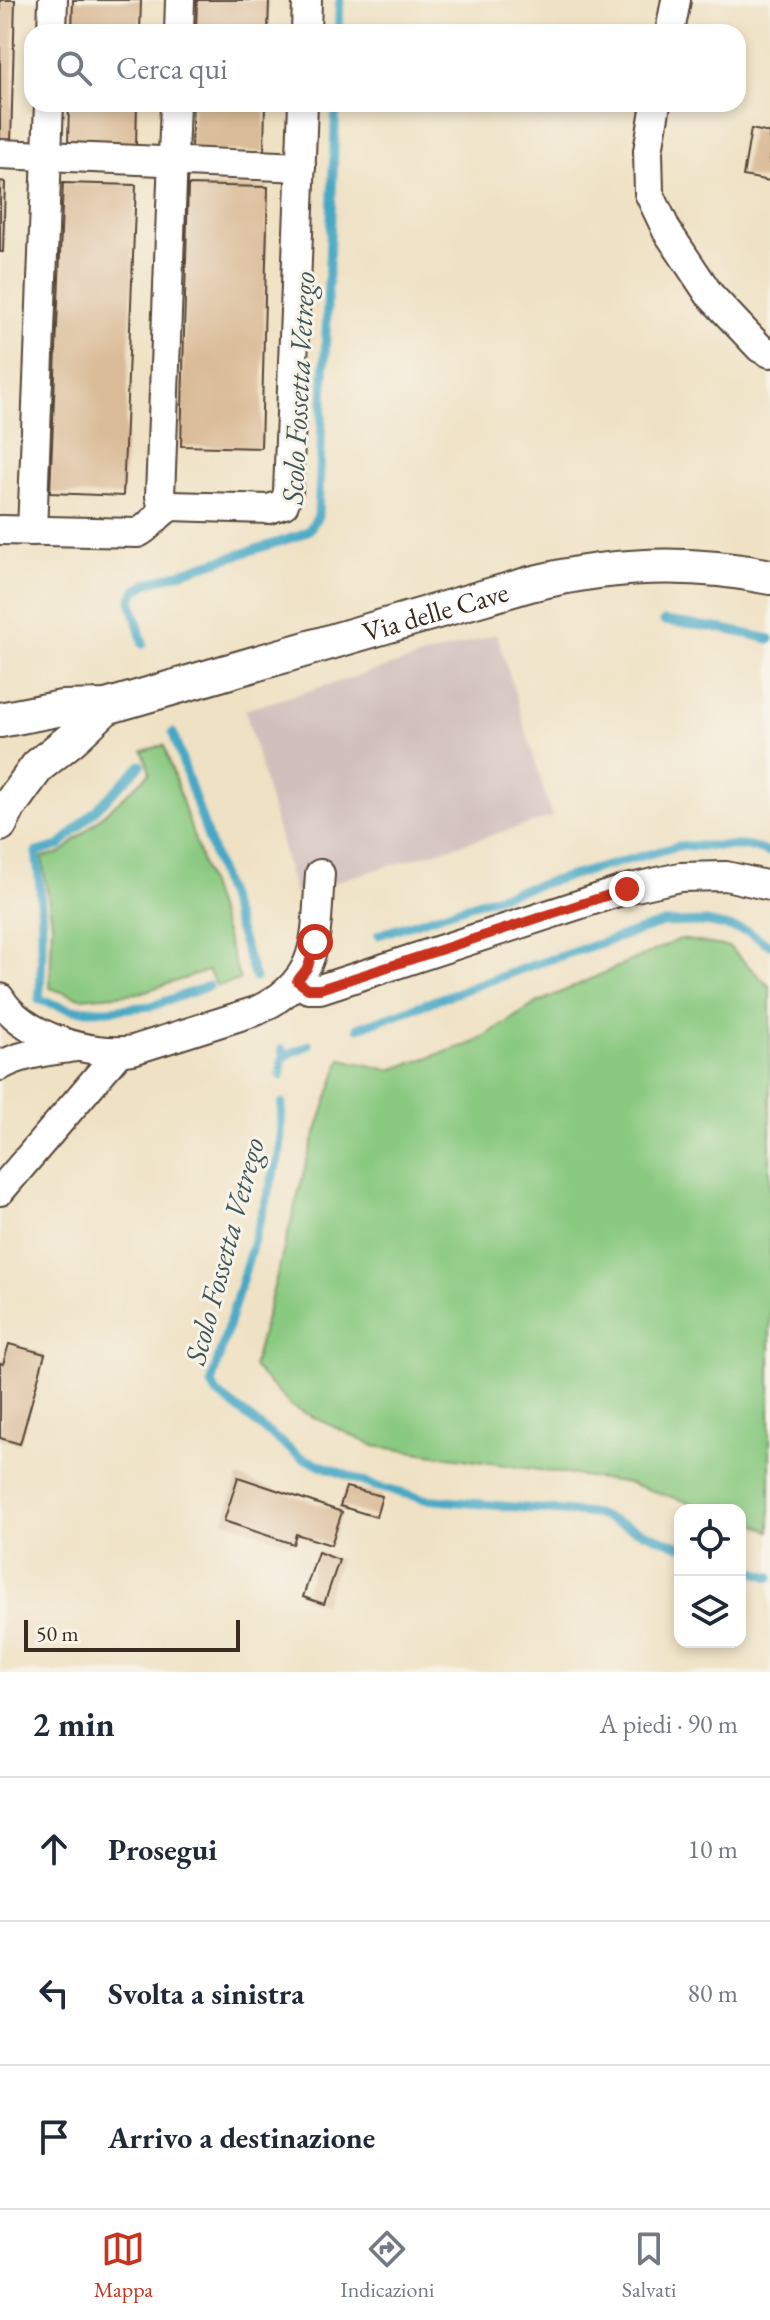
<!DOCTYPE html>
<html lang="it">
<meta charset="utf-8">
<style>
body{margin:0;font-family:"EB Garamond",serif;background:#f2f2f3;color:#1f2937}
.controls{position:absolute;right:24px;bottom:24px;display:grid;overflow:hidden;border-radius:16px;box-shadow:0 4px 12px #0003}
.controls button{width:72px;height:72px;display:grid;place-items:center;padding:0;border:0;border-bottom:2px solid #e0e1e3;background:#fff;color:#1f2937;font:40px sans-serif}
.scale{position:absolute;left:24px;bottom:20px;width:216px;box-sizing:border-box;padding-left:8px;border:4px solid #3b2a1e;border-top:0;font-size:22px;line-height:28px;white-space:nowrap;color:#3b2a1e;-webkit-text-stroke:6px #f7f3e8;paint-order:stroke}
.stop{position:absolute;width:24px;height:24px;margin:-18px;border:6px solid #c8321e;border-radius:50%;background:#fff}
.stop.end{background:#c8321e;border-color:#fff;box-shadow:0 2px 8px #0008}
.list{margin:0;padding:0;list-style:none}
h2{display:flex;justify-content:space-between;align-items:center;height:104px;margin:0;padding:0 32px;font-size:34px}
h2 small{font-size:26px;font-weight:400;color:#747a83}
.list li{display:grid;grid-template-columns:52px 1fr auto;gap:24px;align-items:center;box-sizing:border-box;height:144px;padding:0 32px;border-top:2px solid #e0e1e3}
.list b{display:block;font-size:30px;white-space:nowrap}
.list em{font-size:26px;font-style:normal;color:#747a83}
.icon{flex:none;width:44px;height:44px;fill:none;stroke:currentColor;stroke-width:2;stroke-linecap:round;stroke-linejoin:round}
.map{position:relative;flex:none;width:770px;height:1672px;overflow:hidden}
.search{position:absolute;background:#fff;box-shadow:0 4px 12px #0003;left:24px;right:24px;top:24px;height:88px;display:flex;align-items:center;gap:20px;box-sizing:border-box;padding:0 28px;border-radius:24px;color:#747a83;font-size:30px}
.sheet{height:536px;background:#fff}
nav{display:flex;justify-content:space-around;align-items:center;box-sizing:border-box;height:112px;border-top:2px solid #e0e1e3;background:#fff;font-size:22px;color:#747a83}
nav a{display:grid;justify-items:center;gap:4px}
nav .on{color:#c8321e}
.map>svg:first-child{display:block}
</style>
<div class="map">
<svg width="770" height="1672" viewBox="0 0 770 1672">
<rect width="100%" height="100%" fill="#f7f3e8"/>
<filter id="ink" filterUnits="userSpaceOnUse"><feTurbulence type="fractalNoise" baseFrequency=".0125" numOctaves="2"/><feDisplacementMap in="SourceGraphic" scale="16" xChannelSelector="R" yChannelSelector="G"/><feConvolveMatrix kernelMatrix="1 2 1 2 8 2 1 2 1" color-interpolation-filters="sRGB"/></filter>
<filter id="wash" filterUnits="userSpaceOnUse"><feTurbulence type="fractalNoise" baseFrequency=".006" numOctaves="4" result="noise"/><feDisplacementMap in="SourceGraphic" scale="32" xChannelSelector="R" yChannelSelector="G"/><feGaussianBlur stdDeviation="1.8" result="paint"/><feColorMatrix in="noise" values="0 0 0 0 0 0 0 0 0 0 0 0 0 0 0 0 0 1.4 0 .05"/><feComposite in="paint" operator="in"/></filter>
<g filter="url(#wash)">
<rect width="100%" height="100%" fill="#efe1c3"/>
<polygon fill="#d1bfbd" points="497,634 552,817 295,894 245,710"/>
<g fill="#89c980" stroke="#627a4f" stroke-width="2">
<polygon points="164,745 240,980 217,986 208,971 139,993 80,998 50,988 52,922 42,857 61,853 150,773 143,751"/>
<polygon points="680,939 729,947 770,987 770,1531 740,1518 740,1510 713,1510 628,1483 374,1446 292,1407 253,1367 307,1160 341,1059 390,1070 473,1043 537,1003"/>
</g>
<g fill="none" stroke-linecap="round" stroke-linejoin="round">
<g stroke="#46a8c5" stroke-width="9">
<polyline points="338,32 340,0"/>
<polyline points="664,621 724,629 770,639"/>
<polyline points="143,644 131,600 136,590 151,582 298,536 309,530 318,516 336,104"/>
<polyline points="173,733 255,978"/>
<path d="M 141,765 L 59,846 L 36,852 C 43,903 44,949 39,1000 L 73,1010 L 109,1010 L 152,1006 L 209,986"/>
<polyline points="378,935 498,896 678,846 748,846 770,853"/>
<polyline points="358,1028 533,965 663,923 706,922 747,931 770,945"/>
<polyline points="285,1056 309,1045"/>
<polyline points="281,1075 282,1061 285,1056 282,1049"/>
<polyline points="282,1103 280,1153 213,1377 212,1384 217,1393 300,1457 374,1486 424,1499 595,1514 680,1546"/>
<polyline points="740,1567 770,1577"/>
</g>
</g>
<g id="blocks">
<g fill="#dabb97">
<polygon points="0,0 15,0 11,142 0,141"/>
<polygon points="73,0 141,0 140,32 72,32"/>
<polygon points="197,0 269,0 268,32 196,32"/>
<polygon points="69,104 137,104 136,146 68,144"/>
<polygon points="193,104 265,104 264,152 191,149"/>
<polygon points="751,129 770,133 770,181 743,176"/>
<polygon points="0,181 5,182 3,252 0,252"/>
<polygon points="63,183 136,185 123,496 50,493"/>
<polygon points="188,185 268,187 261,448 181,446"/>
<polygon points="9,1344 45,1354 20,1444 0,1438 0,1363 3,1364"/>
<polygon points="238,1477 342,1512 331,1545 296,1534 293,1544 224,1521"/>
<polygon points="346,1487 382,1496 376,1517 340,1506"/>
<polygon points="318,1552 339,1560 324,1604 303,1597"/>
</g>
</g>
</g>
<g filter="url(#ink)">
<use href="#blocks" fill-opacity="0" stroke="#564537" stroke-width="2"/>
<g fill="none" stroke-linecap="round" stroke-linejoin="round">
<g stroke="#564537" stroke-width="32">
<g id="minor">
<polyline points="52,32 53,0"/>
<polyline points="179,32 180,0"/>
<polyline points="306,32 307,0"/>
<polyline points="670,32 676,0"/>
<polyline points="656,104 648,151 649,193 667,231 709,294 760,348 770,353"/>
<polyline points="0,154 301,167"/>
<polyline points="163,510 160,496 175,104"/>
<path d="M 0,530 L 138,533 C 152,526 158,512 172,506 L 269,509 L 284,504 L 288,492 L 303,104"/>
<polyline points="32,531 49,104"/>
<polyline points="297,981 308,989 320,989 627,889 680,877 726,876 770,886"/>
<path d="M 0,998 C 22,1036 92,1057 133,1050 L 256,1011 C 322,980 315,937 320,874"/>
<path d="M 0,1066 C 23,1053 51,1051 76,1047"/>
<polyline points="0,1191 119,1052"/>
</g>
</g>
<g stroke="#564537" stroke-width="38">
<g id="major">
<path id="s1" d="M 0,720 L 62,708 L 106,707 L 530,584 C 610,564 689,560 770,577"/>
<polyline points="0,824 9,806 38,766 73,738 106,707"/>
</g>
</g>
<use href="#minor" stroke="#fff" stroke-width="28"/>
<use href="#major" stroke="#fff" stroke-width="34"/>
</g>
</g>
<g fill="none" stroke-linecap="round" stroke-linejoin="round" filter="url(#ink)">
<polyline stroke="#c8321e" stroke-width="10" points="315,942 308,967 297,981 308,989 320,989 627,889"/>
</g>
<g text-anchor="middle" dominant-baseline="central" stroke-width="6" stroke-linejoin="round" paint-order="stroke">
<g font-size="28" fill="#3b2a1e" stroke="#f7f3e8">
<text stroke="none"><textPath href="#s1" startOffset="450">Via delle Cave</textPath></text>
</g>
<g font-size="30" font-style="italic" fill="#3f5658" stroke="#f7f3e8">
<text transform="translate(298 388) rotate(-87)">Scolo Fossetta Vetrego</text>
<text transform="translate(224 1251) rotate(-75)">Scolo Fossetta Vetrego</text>
</g>
</g>
</svg>
<div class="controls">
<button><svg class="icon" aria-label="locate" viewBox="0 0 24 24"><circle cx="12" cy="12" r="6"/><path d="M12 2v4M12 18v4M2 12h4M18 12h4"/></svg></button>
<button><svg class="icon" aria-label="layers" viewBox="0 0 24 24"><path d="M12 4l9 5-9 5-9-5zM3 14l9 5 9-5"/></svg></button>
</div>
<div class="scale">50 m</div>
<div class="stop" style="left:315px;top:942px"></div>
<div class="stop end" style="left:627px;top:889px"></div>
<div class="search"><svg class="icon" aria-label="search" viewBox="0 0 24 24"><circle cx="10" cy="10" r="6"/><path d="M15 15l6 6"/></svg>Cerca qui</div>
</div>
<section class="sheet">
<h2>2 min<small>A piedi · 90 m</small></h2>
<ul class="list">
<li><svg class="icon" aria-label="ahead" viewBox="0 0 24 24"><path d="M12 20V5M6 11l6-6 6 6"/></svg><div><b>Prosegui</b></div><em>10 m</em></li>
<li><svg class="icon" aria-label="left" viewBox="0 0 24 24"><path d="M17 20v-9H6M10 6l-5 5 5 5"/></svg><div><b>Svolta a sinistra</b></div><em>80 m</em></li>
<li><svg class="icon" aria-label="arrive" viewBox="0 0 24 24"><path d="M6 21V4h12l-3 4 3 4H6"/></svg><div><b>Arrivo a destinazione</b></div></li>
</ul>
</section>
<nav>
<a class="on"><svg class="icon" aria-label="map" viewBox="0 0 24 24"><path d="M3 6l6-2 6 2 6-2v14l-6 2-6-2-6 2zM9 4v14M15 6v14"/></svg>Mappa</a>
<a><svg class="icon" aria-label="directions" viewBox="0 0 24 24"><path d="M12 3l9 9-9 9-9-9zM9 14v-3h6M13 9l2 2-2 2"/></svg>Indicazioni</a>
<a><svg class="icon" aria-label="saved" viewBox="0 0 24 24"><path d="M7 4h10v16l-5-4-5 4z"/></svg>Salvati</a>
</nav>
